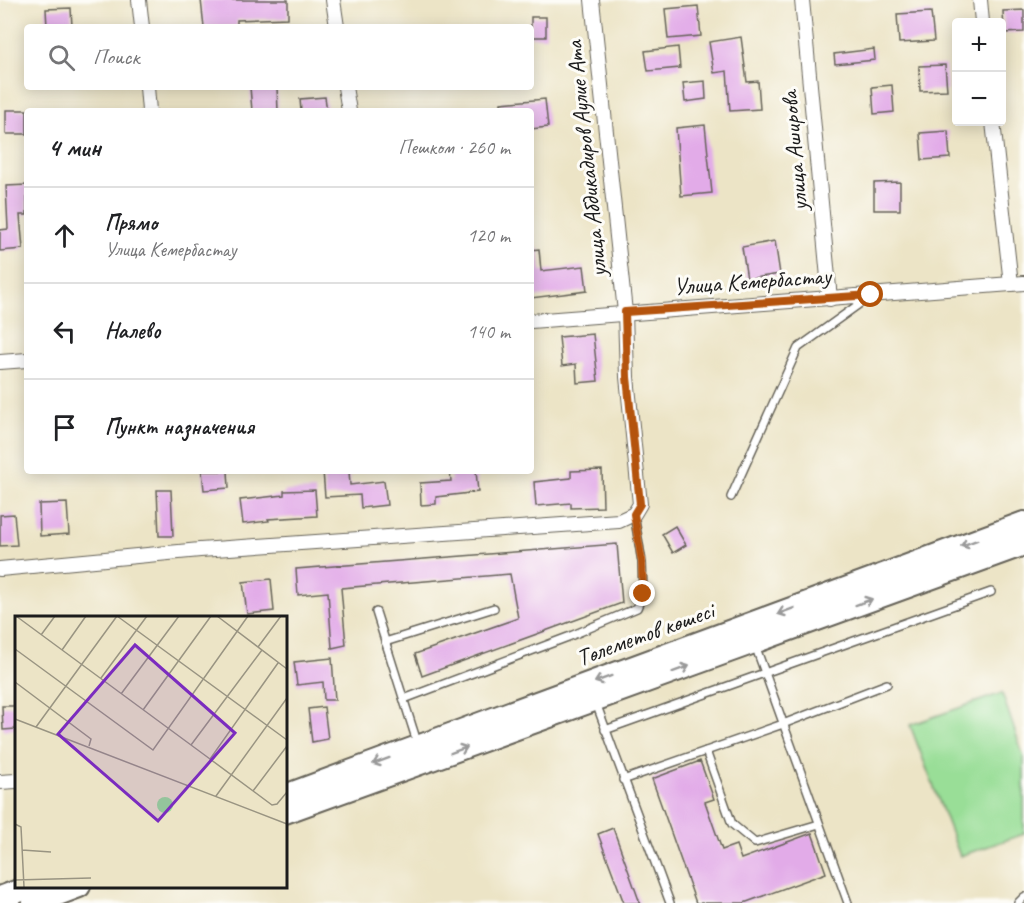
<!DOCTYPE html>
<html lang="ru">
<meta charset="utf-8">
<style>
body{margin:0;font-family:Caveat,sans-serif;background:#f6f6f6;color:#202124}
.controls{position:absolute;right:18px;top:18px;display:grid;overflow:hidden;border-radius:6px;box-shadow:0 3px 15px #0003}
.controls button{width:54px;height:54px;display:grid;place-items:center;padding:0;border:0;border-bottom:2px solid #e0e0e0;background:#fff;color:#202124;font:30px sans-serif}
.stop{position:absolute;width:18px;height:18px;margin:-14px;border:4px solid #b45309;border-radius:50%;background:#fff}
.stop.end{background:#b45309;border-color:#fff;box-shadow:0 2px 6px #0008}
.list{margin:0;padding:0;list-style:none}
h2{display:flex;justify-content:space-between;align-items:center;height:78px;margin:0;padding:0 24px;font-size:26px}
h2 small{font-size:20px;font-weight:400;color:#757577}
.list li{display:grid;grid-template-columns:39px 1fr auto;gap:18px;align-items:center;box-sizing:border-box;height:96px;padding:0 24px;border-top:2px solid #e0e0e0}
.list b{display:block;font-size:22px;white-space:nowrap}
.list p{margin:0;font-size:20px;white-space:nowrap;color:#757577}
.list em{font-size:20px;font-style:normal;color:#757577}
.icon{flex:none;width:33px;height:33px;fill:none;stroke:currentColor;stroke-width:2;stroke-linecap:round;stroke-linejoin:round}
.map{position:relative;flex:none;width:1024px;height:903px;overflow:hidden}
.search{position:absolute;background:#fff;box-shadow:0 3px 15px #0003;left:24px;top:24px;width:510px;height:66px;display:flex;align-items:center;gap:15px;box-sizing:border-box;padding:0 21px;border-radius:6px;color:#757577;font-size:22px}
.panel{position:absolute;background:#fff;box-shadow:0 3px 15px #0003;left:24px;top:108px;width:510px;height:366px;border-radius:6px}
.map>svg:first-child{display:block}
</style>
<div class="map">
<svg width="1024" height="903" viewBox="0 0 1024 903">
<rect width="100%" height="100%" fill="#fdfcf7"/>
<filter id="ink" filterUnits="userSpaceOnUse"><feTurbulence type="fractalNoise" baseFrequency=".0167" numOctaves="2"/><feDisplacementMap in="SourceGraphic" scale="12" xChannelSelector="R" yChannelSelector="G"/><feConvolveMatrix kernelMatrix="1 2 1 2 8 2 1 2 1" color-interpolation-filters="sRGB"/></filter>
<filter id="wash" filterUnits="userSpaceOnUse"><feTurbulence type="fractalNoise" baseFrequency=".008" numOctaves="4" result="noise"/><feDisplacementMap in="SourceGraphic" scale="24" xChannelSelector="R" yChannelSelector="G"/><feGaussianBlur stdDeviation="1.35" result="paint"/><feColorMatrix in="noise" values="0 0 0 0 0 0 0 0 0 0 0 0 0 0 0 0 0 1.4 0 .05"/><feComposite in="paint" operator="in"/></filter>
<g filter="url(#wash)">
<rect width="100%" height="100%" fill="#ece4c6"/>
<polygon fill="#99de97" stroke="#5a7d5a" stroke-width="1.5" points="1002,693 1024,758 1024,834 960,856 910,725"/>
<g id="blocks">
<g fill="#e2abe8">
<polygon points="201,0 288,0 288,18 237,20 237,26 204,27"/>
<polygon points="698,6 701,36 668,39 665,9"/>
<polygon points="71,8 72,27 47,27 46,9"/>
<polygon points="1024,10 1024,32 1004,33 1003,11"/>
<polygon points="931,12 934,41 899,43 897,14"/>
<rect x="531" y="17" width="15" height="20"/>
<polygon points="741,37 747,82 758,81 760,109 730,111 727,71 714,73 709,42"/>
<polygon points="678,47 680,68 648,71 645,51"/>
<polygon points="874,49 875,60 835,64 834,54"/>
<polygon points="945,65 947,90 920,91 919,66"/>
<polygon points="705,81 706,99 685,102 683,83"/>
<polygon points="892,85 894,112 874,114 872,87"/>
<polygon points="250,87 277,87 278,111 252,111"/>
<polygon points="325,97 327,111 301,111 300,99"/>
<polygon points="545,99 548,127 531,129 531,111 501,111 501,103"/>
<rect x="6" y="110" width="21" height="24"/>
<polygon points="705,125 712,193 681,196 676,128"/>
<polygon points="948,131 950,158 922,160 920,133"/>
<polygon points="900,182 900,210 874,210 874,183"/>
<polygon points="27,185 27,215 20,215 23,249 0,251 0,230 8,229 6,186"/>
<polygon points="775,241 780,274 747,279 742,247"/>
<polygon points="539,249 541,271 584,266 587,291 531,298 531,250"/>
<polygon points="593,334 598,381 577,383 576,364 562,366 559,337"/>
<polygon points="602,470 603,507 571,508 571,503 536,506 534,482 571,478 571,471"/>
<polygon points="202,471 228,471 229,488 204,490"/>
<polygon points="323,471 349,471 350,485 384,481 387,505 361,508 360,495 325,497"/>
<polygon points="450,471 476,471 478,492 436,497 436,504 421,505 420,483 451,481"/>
<polygon points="157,490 171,490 173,536 159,536"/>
<polygon points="315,490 317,516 268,519 269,521 243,524 240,500 284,495 284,491"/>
<polygon points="67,503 69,534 40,536 39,504"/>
<polygon points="14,514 17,545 0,546 0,515"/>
<polygon points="675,526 686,545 673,553 662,534"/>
<polygon points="617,544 622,603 422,676 415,654 518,618 510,574 341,588 346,645 332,648 328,592 298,595 296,569"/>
<polygon points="271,579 274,611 247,614 243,582"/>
<polygon points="332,658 335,700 324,700 323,682 297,685 294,662"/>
<polygon points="2,706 16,706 16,729 3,730"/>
<polygon points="324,707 328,739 312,742 308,709"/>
<polygon points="700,761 714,799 705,802 722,850 736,845 741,859 812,833 826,873 744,903 696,903 652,779"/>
<polygon points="613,828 640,903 624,903 598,834"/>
</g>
</g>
</g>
<g filter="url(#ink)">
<use href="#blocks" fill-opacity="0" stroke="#656258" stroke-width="1.5"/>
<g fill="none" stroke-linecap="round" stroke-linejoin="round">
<g stroke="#656258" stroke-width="10">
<g id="lane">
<polyline points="731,497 798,348 869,297"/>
<polyline points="376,612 418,745"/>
<polyline points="385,642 494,608"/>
<polyline points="755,645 848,903"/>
<polyline points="404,699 568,637 637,608 643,594 642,562 634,514"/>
<polyline points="596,703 670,903"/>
<polyline points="605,730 991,592"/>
<polyline points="706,751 732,824 755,843 819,824"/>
<polyline points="623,780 783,724 887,684"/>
<polyline points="1018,903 1024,897"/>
</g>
</g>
<g stroke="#656258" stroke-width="16">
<g id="street">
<polyline points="139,0 142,27"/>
<polyline points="333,0 337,27"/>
<polyline points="802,0 830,299"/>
<polyline points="980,0 982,22"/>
<polyline points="147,87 149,111"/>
<polyline points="345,87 349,111"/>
<polyline points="993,122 1011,284 1024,283"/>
<polyline points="531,321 1011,284"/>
<polyline points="0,362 27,360"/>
<polyline points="0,569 200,550 619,521 634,514 640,504 627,377 625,312 592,0"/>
<polyline points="0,782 16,781"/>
</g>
</g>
<g stroke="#656258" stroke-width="26">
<g id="primary">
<polyline points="285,796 1024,523"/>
<polyline points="285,812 1024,544"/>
<polyline points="0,898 32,886"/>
<polyline points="34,903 79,886"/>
</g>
</g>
<use href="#lane" stroke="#fff" stroke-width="7"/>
<use href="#street" stroke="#fff" stroke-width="14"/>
<use href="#primary" stroke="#fff" stroke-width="22"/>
</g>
<defs><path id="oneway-shaft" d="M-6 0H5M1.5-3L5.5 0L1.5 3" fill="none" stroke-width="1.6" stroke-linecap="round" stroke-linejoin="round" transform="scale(1.5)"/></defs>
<g stroke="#999">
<use href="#oneway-shaft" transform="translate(969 543) rotate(160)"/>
<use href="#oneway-shaft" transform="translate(864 602) rotate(-20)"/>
<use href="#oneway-shaft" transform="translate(786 611) rotate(160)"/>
<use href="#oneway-shaft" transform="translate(681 669) rotate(-20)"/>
<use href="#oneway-shaft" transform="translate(603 679) rotate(160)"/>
<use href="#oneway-shaft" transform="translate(459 750) rotate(-20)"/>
<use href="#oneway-shaft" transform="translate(381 761) rotate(160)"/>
</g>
</g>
<g fill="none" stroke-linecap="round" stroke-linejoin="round" filter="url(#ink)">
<polyline stroke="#b45309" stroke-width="8" points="643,594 642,562 634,514 640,504 627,377 625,312 871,295"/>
</g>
<g text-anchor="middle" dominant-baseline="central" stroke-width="6" stroke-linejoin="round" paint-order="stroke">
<g font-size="24" fill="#1c1c1c" stroke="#fdfcf7">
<text transform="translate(794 151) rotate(-95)">улица Аширова</text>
<text transform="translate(586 159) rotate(-96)">улица Абдикадиров Аулие Ата</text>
<text transform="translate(752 281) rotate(-4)">Улица Кемербастау</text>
<text transform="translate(645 634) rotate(-20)">Төлеметов көшесі</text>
</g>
</g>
<g transform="translate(15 616)">
<rect width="272" height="272" fill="#ece4c6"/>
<path d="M142 189a8 8 0 1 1 16 0a8 8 0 1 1-16 0Z" fill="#99de97"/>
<path fill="none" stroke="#999482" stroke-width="1.5" d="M 1,0 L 195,143M 102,0 L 272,124M 202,0 L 272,53M 26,19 L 40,0M 243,31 L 266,0M 0,33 L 138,134 L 233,0M 47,34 L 71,0M 263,47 L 195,143 L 257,189 L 262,188 L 272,176M 86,62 L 132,0M 0,66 L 76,123 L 74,130M 106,78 L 164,0M 128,94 L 196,0M 0,103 L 272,208M 21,111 L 102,0M 176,129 L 247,34M 238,175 L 272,130M 201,180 L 272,82M 0,208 L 6,211 L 9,271M 7,234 L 36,236M 0,264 L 76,262"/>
<path fill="#7b2cbf" fill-opacity="0.15" stroke="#7b2cbf" stroke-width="3" d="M 120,29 L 220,117 L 143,205 L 43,118 Z"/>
<rect width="272" height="272" fill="none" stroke="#1c1c1c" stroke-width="3"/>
</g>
</svg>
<div class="controls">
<button>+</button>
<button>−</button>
</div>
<div class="stop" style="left:871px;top:295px"></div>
<div class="stop end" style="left:643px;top:594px"></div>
<div class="search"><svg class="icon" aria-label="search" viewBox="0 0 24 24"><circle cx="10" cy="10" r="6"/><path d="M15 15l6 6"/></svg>Поиск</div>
<section class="panel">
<h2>4 мин<small>Пешком · 260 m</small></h2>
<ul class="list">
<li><svg class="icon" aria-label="ahead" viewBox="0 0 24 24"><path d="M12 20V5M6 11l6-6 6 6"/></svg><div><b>Прямо</b><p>Улица Кемербастау</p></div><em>120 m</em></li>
<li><svg class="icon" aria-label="left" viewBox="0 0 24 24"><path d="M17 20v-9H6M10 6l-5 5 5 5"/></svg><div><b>Налево</b></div><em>140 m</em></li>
<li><svg class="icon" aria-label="arrive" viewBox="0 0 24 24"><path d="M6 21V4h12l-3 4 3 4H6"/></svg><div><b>Пункт назначения</b></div></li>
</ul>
</section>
</div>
